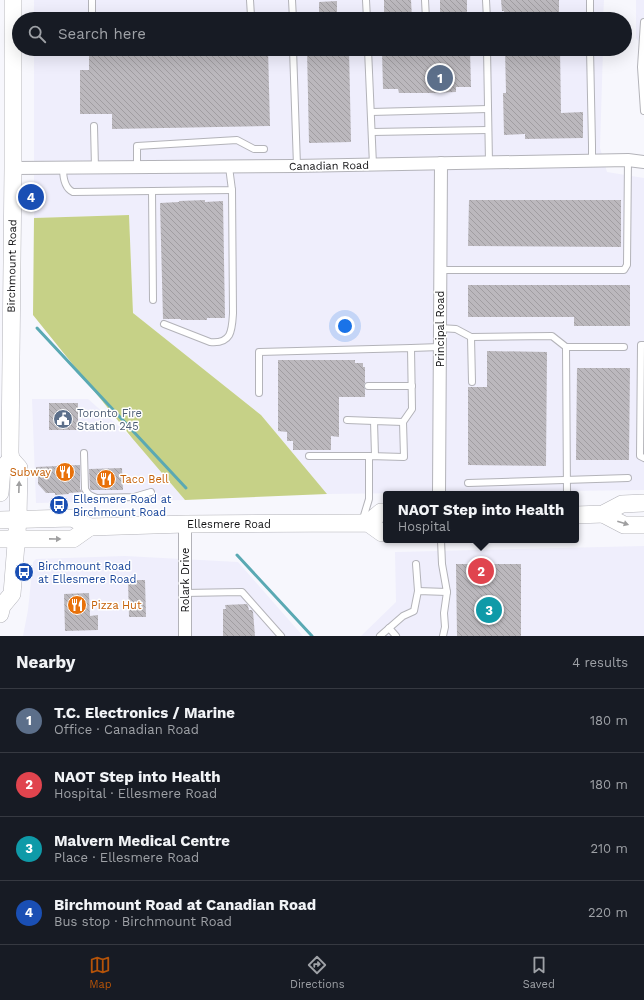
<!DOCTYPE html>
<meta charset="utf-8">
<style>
body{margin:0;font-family:"Work Sans",sans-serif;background:#20242c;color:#f1f3f6}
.you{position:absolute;left:345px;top:326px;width:14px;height:14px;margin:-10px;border:3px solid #fff;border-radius:50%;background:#1a73e8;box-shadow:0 0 0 6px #1a73e833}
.badge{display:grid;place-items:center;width:26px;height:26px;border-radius:50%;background:#b45309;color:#fff;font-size:13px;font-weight:700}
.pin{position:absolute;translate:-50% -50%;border:2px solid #fff;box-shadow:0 1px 4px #0006}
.popup{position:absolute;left:383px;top:491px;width:196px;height:52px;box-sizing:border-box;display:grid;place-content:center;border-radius:4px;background:#171b24;filter:drop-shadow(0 1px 3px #0005);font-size:13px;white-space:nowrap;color:#9ea1a6}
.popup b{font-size:15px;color:#f1f3f6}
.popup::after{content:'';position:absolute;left:50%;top:100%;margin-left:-8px;border:8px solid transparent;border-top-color:#171b24}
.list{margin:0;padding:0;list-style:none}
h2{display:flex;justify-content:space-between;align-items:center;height:52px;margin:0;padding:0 16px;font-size:17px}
h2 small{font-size:13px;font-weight:400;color:#9ea1a6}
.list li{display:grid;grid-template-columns:26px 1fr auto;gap:12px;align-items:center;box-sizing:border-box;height:64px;padding:0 16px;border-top:1px solid #363941}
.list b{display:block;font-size:15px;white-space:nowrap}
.list p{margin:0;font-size:13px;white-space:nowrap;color:#9ea1a6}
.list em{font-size:13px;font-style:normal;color:#9ea1a6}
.icon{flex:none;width:22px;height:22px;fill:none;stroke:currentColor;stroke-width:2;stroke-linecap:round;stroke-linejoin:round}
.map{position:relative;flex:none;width:644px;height:636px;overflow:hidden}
.search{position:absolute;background:#171b24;box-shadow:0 4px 16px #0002;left:12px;right:12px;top:12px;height:44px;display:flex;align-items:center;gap:10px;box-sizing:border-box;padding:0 14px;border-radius:22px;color:#9ea1a6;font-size:15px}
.sheet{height:308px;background:#171b24}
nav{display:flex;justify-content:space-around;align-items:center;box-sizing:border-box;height:56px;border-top:1px solid #363941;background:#171b24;font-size:11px;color:#9ea1a6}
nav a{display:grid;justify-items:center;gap:2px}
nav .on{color:#b45309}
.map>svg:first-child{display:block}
</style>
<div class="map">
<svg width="644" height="636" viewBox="0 0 644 636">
<defs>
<pattern id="building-back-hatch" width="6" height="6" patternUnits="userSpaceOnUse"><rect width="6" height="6" fill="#bbb8bd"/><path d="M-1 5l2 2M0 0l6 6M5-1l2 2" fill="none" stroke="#a09da1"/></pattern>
</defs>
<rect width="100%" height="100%" fill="#f7f7fd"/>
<g fill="#efeefc">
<polygon points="34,0 604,0 603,19 34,19"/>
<polygon points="636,0 644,0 644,48 636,38"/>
<polygon points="34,49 603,49 600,148 607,172 644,178 644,490 327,494 261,415 133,313 129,215 34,218"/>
<polygon points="32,399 88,399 132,438 185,500 36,503"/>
<polygon points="644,546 644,636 361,636 396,602 395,552"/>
<polygon points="125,556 238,562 303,636 23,636 28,610 33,562 36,559"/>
</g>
<polygon fill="#c6d187" points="129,215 133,313 261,415 327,494 185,500 132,438 33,315 34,218"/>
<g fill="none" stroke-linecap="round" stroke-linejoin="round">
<g stroke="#5aa9b3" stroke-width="3">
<polyline points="37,328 186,488"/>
<polyline points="237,555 312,636"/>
</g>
</g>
<g fill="url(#building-back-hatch)">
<polygon points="384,0 411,0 412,19 384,19"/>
<rect x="440" y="0" width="27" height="19"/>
<polygon points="501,0 559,0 559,19 505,19 504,11 502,11"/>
<polygon points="337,1 337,19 319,19 319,2"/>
<polygon points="89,49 268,49 270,126 112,129 112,114 80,114 80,70 89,70"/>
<polygon points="307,49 349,49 351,142 309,143"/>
<polygon points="385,49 412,49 412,56 441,56 441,49 468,49 468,50 470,50 471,87 456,87 456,92 429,93 399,93 398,89 383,89 382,51 385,51"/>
<polygon points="505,49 560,49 561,113 583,112 583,138 525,139 525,134 504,135 503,93 506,93"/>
<polygon points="205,200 205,202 223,201 225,318 207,318 207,320 181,320 181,319 163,319 160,203 179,202 179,201"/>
<polygon points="469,200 621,200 621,247 468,246"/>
<polygon points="468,285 630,285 630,326 574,326 574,317 468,317"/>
<polygon points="487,351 547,352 546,466 468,465 468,387 487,387"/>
<polygon points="278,360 355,360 355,363 363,363 363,367 365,367 365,382 364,386 365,390 365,397 339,397 339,437 331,436 331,450 293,450 293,441 287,441 287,432 278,431"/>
<polygon points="577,368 630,368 629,460 576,460"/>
<rect x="49" y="403" width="29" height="27"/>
<polygon points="80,465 80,489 82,492 69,493 69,494 55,495 55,493 46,493 38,484 38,476 36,476 36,467"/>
<polygon points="122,468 123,490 91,490 90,489 89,469"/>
<polygon points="456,564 521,564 521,636 457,636"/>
<polygon points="128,580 145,580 146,617 129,617"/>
<polygon points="89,593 90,616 98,615 98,630 65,631 64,594"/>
<polygon points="247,604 248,606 249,610 252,610 253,612 255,636 223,636 223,609 226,609 225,605"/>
</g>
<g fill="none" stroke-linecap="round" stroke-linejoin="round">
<g stroke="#b3b3b9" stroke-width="8">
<g id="lane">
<polyline points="92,0 92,15 102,19"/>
<polyline points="292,0 293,19"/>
<polyline points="366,0 367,19"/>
<polyline points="425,0 426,19"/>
<polyline points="486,0 487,19"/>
<polyline points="590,0 590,19"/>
<polyline points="151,19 251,16 250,0"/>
<polyline points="644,22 641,67 644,111"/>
<polyline points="293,49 297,166"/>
<polyline points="368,49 373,165"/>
<polyline points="487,49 489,163"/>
<polyline points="590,49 592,145 592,161"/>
<polyline points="371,112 488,109"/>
<polyline points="94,126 95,168"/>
<polyline points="372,132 488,130"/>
<path d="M 63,168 C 63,177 64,188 73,192 L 232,190 L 229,167"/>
<polyline points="137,168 137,146 237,140 254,149 264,149"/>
<polyline points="152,191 153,300"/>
<polyline points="441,270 624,270 627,265 628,160"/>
<path d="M 164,324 L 210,342 C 232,344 232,330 233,313 L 232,190"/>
<polyline points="440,328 456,329 471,337"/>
<polyline points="644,345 641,345 640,456 644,458"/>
<polyline points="411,348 440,347"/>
<polyline points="472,382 471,337 552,336 566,347"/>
<polyline points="368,386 412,386"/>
<polyline points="259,393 259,352 411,348 412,409 403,422 404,457 369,456 369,499 362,522"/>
<polyline points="347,420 374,421"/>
<path d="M 84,453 L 85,489 C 88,495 91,496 97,498 L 134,497 L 151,492"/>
<polyline points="309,456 369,456"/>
<polyline points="375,456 374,421 403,422"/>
<polyline points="468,483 628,478"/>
<polyline points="567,494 566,347 624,347"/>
<polyline points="416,564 418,591"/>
<polyline points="184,593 242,592 281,636"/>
<polyline points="389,628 396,636"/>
<polyline points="380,636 403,616 414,611 418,591 447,592 442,564 441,540"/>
<polyline points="443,636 445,627 444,613 447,592"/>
</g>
</g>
<g stroke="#b3b3b9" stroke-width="14">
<g id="street">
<polyline points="13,168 294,166 628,160 644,162"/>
<polyline points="439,494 441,163"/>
<polyline points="185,524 185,636"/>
</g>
</g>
<g stroke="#b3b3b9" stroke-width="18">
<g id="secondary">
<polyline points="0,493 2,469 11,459"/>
<polyline points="603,514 624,525 644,525"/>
<polyline points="576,515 603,514 622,504 644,503"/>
<polyline points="0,520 72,518 90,527 185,524 368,523 382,533 386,533"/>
<polyline points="368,523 381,512 386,512"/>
<polyline points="0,539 73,539 90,527"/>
<polyline points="0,614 2,606 12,594 18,519 19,468 11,459 10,453 13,168 13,0"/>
</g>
</g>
<use href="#lane" stroke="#fff" stroke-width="6"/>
<use href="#street" stroke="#fff" stroke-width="12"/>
<use href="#secondary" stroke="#fff" stroke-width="17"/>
</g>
<defs><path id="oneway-solid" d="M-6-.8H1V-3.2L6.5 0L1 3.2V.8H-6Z"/></defs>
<g fill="#9f9fa0">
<use href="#oneway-solid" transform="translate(19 487) rotate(-88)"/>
<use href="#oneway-solid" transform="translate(623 523) rotate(18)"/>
<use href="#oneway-solid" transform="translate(55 539) rotate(1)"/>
</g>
<defs>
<g id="civic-disc" transform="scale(1)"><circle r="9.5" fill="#5c6f8a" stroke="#fff"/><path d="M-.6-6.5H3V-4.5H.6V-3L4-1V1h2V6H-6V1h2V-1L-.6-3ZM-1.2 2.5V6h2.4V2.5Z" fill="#fff"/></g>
<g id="restaurant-disc" transform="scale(1)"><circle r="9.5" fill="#e8710a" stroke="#fff"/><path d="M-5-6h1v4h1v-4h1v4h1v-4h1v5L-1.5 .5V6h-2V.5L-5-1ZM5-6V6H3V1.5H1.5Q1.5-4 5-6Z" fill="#fff"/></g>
<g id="bus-disc" transform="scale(1)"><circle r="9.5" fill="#1a4fb4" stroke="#fff"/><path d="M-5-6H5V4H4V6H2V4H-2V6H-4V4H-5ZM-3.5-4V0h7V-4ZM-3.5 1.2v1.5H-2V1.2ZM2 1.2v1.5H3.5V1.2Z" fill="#fff"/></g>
</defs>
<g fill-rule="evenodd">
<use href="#civic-disc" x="63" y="419"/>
<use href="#restaurant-disc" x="65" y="472"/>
<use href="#restaurant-disc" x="106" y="479"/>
<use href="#bus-disc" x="59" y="505"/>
<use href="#bus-disc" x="24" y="572"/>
<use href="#restaurant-disc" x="77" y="605"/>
</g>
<g text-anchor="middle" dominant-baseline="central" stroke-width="3" stroke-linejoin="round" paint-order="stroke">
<g font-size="11" fill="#101012" stroke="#fff">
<text transform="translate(329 166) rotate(-1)">Canadian Road</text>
<text transform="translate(12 266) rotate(-89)">Birchmount Road</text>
<text transform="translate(440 329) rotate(-90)">Principal Road</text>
<text x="229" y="524">Ellesmere Road</text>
<text transform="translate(185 580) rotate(-90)">Rolark Drive</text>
</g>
<g font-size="11" fill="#4e5e75" stroke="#fff" text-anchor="start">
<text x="77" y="413">Toronto Fire<tspan x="77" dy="13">Station 245</tspan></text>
</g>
<g font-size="11" fill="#c56008" stroke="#fff" text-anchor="start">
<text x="51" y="472" text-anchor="end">Subway</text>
<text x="120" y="479">Taco Bell</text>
<text x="91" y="605">Pizza Hut</text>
</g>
<g font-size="11" fill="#164399" stroke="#fff" text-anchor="start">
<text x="73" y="499">Ellesmere Road at<tspan x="73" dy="13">Birchmount Road</tspan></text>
<text x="38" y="566">Birchmount Road<tspan x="38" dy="13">at Ellesmere Road</tspan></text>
</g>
</g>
</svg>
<div class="you"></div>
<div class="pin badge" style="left:440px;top:78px;background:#5c6f8a">1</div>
<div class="pin badge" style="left:481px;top:571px;background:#e0444e">2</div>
<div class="popup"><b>NAOT Step into Health</b>Hospital</div>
<div class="pin badge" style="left:489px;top:610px;background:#0f9aa8">3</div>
<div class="pin badge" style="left:31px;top:197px;background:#1a4fb4">4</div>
<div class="search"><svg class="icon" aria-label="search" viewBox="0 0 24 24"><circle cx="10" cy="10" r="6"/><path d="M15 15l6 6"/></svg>Search here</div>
</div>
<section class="sheet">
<h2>Nearby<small>4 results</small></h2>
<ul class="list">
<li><span class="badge" style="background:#5c6f8a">1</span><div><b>T.C. Electronics / Marine</b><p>Office · Canadian Road</p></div><em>180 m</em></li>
<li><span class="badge" style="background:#e0444e">2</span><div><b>NAOT Step into Health</b><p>Hospital · Ellesmere Road</p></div><em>180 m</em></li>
<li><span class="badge" style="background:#0f9aa8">3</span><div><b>Malvern Medical Centre</b><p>Place · Ellesmere Road</p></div><em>210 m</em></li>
<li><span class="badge" style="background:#1a4fb4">4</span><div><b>Birchmount Road at Canadian Road</b><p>Bus stop · Birchmount Road</p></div><em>220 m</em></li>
</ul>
</section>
<nav>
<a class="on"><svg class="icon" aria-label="map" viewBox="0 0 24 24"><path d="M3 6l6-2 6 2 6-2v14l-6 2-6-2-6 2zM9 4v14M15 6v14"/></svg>Map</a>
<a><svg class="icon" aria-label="directions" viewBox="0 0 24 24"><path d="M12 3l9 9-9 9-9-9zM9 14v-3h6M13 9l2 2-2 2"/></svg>Directions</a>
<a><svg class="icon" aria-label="saved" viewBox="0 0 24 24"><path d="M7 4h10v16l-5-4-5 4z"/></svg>Saved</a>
</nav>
